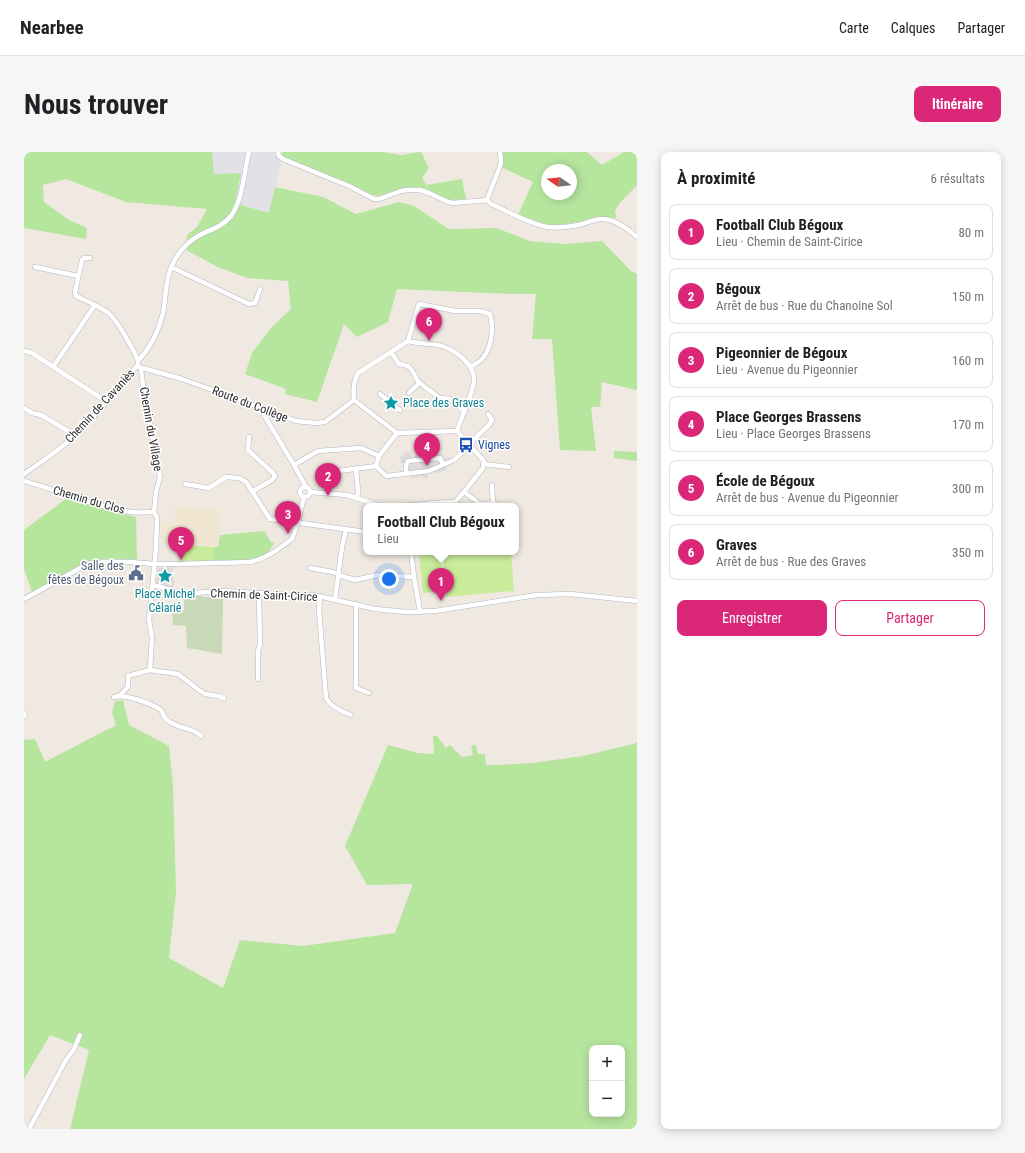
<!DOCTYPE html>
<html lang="fr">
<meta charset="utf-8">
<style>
body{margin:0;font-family:"Roboto Condensed",sans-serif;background:#f6f6f6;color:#202124}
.controls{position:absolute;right:12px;bottom:12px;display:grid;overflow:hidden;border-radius:8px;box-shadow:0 2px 10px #0003}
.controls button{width:36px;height:36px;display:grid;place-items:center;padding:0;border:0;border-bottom:1px solid #e0e0e0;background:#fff;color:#202124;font:20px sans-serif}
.compass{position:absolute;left:517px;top:12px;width:36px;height:36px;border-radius:50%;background:#fff;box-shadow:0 2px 10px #0003;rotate:284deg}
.you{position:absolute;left:365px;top:427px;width:14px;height:14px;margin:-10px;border:3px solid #fff;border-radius:50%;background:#1a73e8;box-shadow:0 0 0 6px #1a73e833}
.badge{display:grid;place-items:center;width:26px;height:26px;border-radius:50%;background:#db2777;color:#fff;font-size:13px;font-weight:700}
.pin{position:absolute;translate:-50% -33px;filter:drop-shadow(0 1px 2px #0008)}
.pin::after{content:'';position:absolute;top:21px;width:14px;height:12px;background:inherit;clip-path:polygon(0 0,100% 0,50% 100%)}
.popup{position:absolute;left:339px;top:351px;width:156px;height:52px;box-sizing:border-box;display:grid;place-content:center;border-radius:8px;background:#fff;filter:drop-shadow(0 1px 3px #0005);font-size:13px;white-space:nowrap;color:#757577}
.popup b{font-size:15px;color:#202124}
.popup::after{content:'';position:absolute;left:50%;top:100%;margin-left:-8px;border:8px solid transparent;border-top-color:#fff}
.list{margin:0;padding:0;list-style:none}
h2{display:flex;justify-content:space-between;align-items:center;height:52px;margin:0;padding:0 16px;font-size:17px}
h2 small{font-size:13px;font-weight:400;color:#757577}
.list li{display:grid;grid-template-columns:26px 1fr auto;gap:12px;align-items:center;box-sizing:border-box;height:56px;margin:0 8px 8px;padding:0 8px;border:1px solid #e0e0e0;border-radius:8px}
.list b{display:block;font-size:15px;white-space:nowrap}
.list p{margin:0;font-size:13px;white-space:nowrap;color:#757577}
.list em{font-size:13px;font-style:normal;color:#757577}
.actions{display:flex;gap:8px;padding:12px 16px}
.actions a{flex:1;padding:9px 0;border:1px solid #db2777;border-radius:8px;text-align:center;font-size:14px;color:#db2777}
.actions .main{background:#db2777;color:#fff}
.map{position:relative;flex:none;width:613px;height:977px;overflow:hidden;border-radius:8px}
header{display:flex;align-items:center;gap:24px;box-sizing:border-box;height:56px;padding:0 20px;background:#fff;border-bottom:1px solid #e0e0e0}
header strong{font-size:19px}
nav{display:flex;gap:22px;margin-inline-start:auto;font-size:14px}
.intro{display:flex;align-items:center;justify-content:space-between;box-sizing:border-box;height:96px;padding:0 24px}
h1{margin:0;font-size:28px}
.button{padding:10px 18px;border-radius:8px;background:#db2777;color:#fff;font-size:14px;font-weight:700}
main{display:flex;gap:24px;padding:0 24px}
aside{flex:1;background:#fff;border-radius:8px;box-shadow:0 2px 10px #0003}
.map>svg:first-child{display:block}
</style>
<header>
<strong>Nearbee</strong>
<nav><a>Carte</a><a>Calques</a><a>Partager</a></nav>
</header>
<div class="intro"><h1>Nous trouver</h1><a class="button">Itinéraire</a></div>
<main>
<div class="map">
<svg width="613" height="977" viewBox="0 0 613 977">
<rect width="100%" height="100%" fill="#efe9e1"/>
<polygon fill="#e3e1e8" points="188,0 258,0 259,5 245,61 211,51 190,22"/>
<polygon fill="#f0e6d1" points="150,354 196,358 194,394 153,391 138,392 137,370 151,369"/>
<g fill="#b6e59e" fill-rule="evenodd">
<polygon points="3,0 188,0 190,22 217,21 211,51 245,61 251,35 299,45 332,62 375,50 390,54 425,77 472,76 506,89 541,92 578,89 607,119 613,122 613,238 578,230 576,255 567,255 572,299 536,298 528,187 508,187 512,142 488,142 373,137 364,170 333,185 320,172 293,250 261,242 262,237 221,222 228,201 247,176 267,157 264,129 223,126 194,115 162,98 163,83 173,75 183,57 102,50 42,27 19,33 20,50 45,68 63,76 62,87 0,76 0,2"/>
<polygon points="258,0 359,0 377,3 397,0 405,16 398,26 402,33 438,27 442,47 425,48 399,36 383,35 355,44 349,43 259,5"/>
<path d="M 477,0 L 563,0 L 578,13 L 600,0 L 613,0 L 613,33 L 595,52 L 591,59 L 592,66 L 576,65 L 555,70 L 534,73 L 520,72 L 494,63 L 509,30 L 477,15 ZM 523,18 L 547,18 L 547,42 L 523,42 Z"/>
<polygon points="590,299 613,300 613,309 590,306"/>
<polygon points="43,346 112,365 113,408 86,406 62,410 8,440 0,417 0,378"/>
<path d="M 240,379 L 247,390 L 250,391 C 249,393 247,397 245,399 C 232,411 206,408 189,408 L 190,395 L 194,395 L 196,383 Z"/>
<path d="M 99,548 L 105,573 L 145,594 L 149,633 L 152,740 L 145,806 L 199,836 L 216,788 L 279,794 L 371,781 L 389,732 L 343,733 L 321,694 L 364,593 L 394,601 L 410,602 L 409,584 L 413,584 L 422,596 L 426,593 L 438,605 L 449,603 L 447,594 L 452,593 L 454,602 L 461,602 L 462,613 L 473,613 L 508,611 L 559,604 L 613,591 L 613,977 L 46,977 L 65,898 L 26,883 L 0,927 L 0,588 L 11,587 L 21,610 L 92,573 L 88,560 L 91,549 ZM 568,896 L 598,896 L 598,962 L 568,962 Z"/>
</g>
<polygon fill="#c8d9b8" points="160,444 178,444 178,445 199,445 198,502 163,496 162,474 149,473 148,458 160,459"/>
<g fill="#c9ec9a">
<polygon points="158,393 190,395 189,408 155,411"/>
<polygon points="451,400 487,400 490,439 422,445 419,403"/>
<polygon points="417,401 420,439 399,441 395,403"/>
</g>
<g fill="#dfdcd8">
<polygon points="386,299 388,306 394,302 398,301 401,303 408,301 410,304 419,302 420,306 426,305 427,313 422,314 423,318 412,321 411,320 404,322 404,326 400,327 398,324 387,327 386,323 383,324 380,311 377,311 376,304 380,303 380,301"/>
<polygon points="149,415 150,437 132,432 134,416"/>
</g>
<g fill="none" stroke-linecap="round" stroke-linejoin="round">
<g stroke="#b4b7c1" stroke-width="5.5">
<g id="street">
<path d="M 254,0 L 255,4 L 259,7 L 325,34 L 350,47 L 355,47 L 377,39 L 384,38 L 396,38 L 405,41 L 424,50 L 429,51 L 463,48 L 467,52 C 483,59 508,73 524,75 C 534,76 545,75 555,73 C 563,71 570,67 578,67 C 591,67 604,77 613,85"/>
<polyline points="463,48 476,14 477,10 476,0"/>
<path d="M 66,106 L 60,106 L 58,108 L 51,140 L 52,144 C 62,149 73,153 83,160 C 92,166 111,199 114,210"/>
<polyline points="11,115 54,124"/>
<polyline points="147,115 225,152 231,151 236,137"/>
<path d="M 384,189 C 395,192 407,191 418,194 C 432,199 451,212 450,229 C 449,241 437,266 433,279 L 373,281 L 330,248 C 329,239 329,229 334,221 Z"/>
<path d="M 384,189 L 395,152 L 431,159 L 456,159 L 466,162 C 470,177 468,197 457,208 C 454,211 449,213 446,215"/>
<polyline points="0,199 8,201 83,250"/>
<path d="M 367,200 L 375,212 C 393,214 387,224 397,232 C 403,237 409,240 415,246 L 426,247 L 440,259"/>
<path d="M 114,209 C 126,196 135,178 139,161 C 142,146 141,130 147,116 C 152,102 164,89 176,83 C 188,77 199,74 207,64 C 219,48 220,19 225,0"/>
<polyline points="114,213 117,217 121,249 132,302 136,325 132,340 130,360 133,366 132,396 125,468 128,485 126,518"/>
<polyline points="29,215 71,153"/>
<polyline points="117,217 119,216 158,227 219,249 272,269 293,271 301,270 330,248"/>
<polyline points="385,241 395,231"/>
<polyline points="356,242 376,258"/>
<polyline points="0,256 8,261 17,263 51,283"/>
<polyline points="241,257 240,263 270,313 282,335"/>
<polyline points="225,285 224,298 249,321 251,324 248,328 229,339"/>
<polyline points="445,292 465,273 468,268 464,262"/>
<polyline points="355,304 352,314 362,324 405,319 430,308 446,293"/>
<polyline points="459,312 485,315"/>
<polyline points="270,313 294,299 337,296 355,304 373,281"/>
<polyline points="332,317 334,339 333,346"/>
<polyline points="315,319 352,314"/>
<polyline points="382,321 382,314 384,309 416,306 419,312"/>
<path d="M 0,322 C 15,311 31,301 45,289 C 71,267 91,238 114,213"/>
<path d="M 0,329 C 36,339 71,355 108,360 C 115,361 123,360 130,360"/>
<polyline points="161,332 185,336 202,325 215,326 222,330 246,367 342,380"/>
<polyline points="468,333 469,351"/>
<circle cx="281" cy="340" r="5"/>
<polyline points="286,340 323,343 357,354"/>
<polyline points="440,340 456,352 471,351 474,354"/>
<path d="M 375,354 C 394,353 412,350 431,350 L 440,340 L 459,316 L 460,309 L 433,279"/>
<polyline points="387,400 390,425 396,460"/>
<polyline points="286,416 309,420 314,422"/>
<polyline points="314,423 331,428 354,423 390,425"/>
<polyline points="129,433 151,439 157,442 199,439 269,443 290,443 351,457 382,460 411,459 513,443 546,442 613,449"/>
<path d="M 296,444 L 295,458 L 302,546 C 307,555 318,559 327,563"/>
<polyline points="0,447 60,414 80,410 107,410 130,412 156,412 227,410 239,406 250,400 268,387 274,370 280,345"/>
<polyline points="311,447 318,395 322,378"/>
<polyline points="332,452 332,536 345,541"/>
<polyline points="234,527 234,499 236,493 235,441"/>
<polyline points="95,544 104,535 104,524 126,518 154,522 175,538 181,542 194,544 200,546"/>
<path d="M 90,545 C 101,542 127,551 137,558 C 139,560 139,564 141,566 C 143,569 148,571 152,573 C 162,578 167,575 177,584"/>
<polyline points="0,561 1,564"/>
<polyline points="5,977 42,908 50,897 56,883"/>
</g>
</g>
<use href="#street" stroke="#fff" stroke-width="4.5"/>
</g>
<defs>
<g id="sight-bare" transform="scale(1.2)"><path d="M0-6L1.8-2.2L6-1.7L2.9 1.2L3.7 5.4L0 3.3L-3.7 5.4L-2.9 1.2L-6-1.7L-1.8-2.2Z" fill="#0f9aa8" stroke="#fff" stroke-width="2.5" paint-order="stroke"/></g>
<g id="bus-bare" transform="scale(1.2)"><path d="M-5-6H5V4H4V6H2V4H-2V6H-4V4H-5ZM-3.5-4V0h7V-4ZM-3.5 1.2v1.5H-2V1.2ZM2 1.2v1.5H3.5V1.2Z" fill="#1a4fb4" stroke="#fff" stroke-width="2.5" paint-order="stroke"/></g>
<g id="civic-bare" transform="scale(1.2)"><path d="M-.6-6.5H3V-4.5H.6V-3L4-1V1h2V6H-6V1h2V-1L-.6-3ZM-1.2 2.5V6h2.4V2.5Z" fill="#5c6f8a" stroke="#fff" stroke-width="2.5" paint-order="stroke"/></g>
</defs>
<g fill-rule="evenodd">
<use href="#sight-bare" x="367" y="251"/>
<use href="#bus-bare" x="442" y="293"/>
<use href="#civic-bare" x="112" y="421"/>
<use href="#sight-bare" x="141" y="424"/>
</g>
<g text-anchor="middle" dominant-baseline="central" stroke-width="3" stroke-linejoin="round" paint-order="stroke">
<g font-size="12" fill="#0d838f" stroke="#fff" text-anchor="start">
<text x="379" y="251">Place des Graves</text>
<text x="141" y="442" text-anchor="middle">Place Michel<tspan x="141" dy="14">Célarié</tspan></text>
</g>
<g font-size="12" fill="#2e2e2e" stroke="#fff">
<text transform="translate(226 252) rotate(21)">Route du Collège</text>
<text transform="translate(76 254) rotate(-47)">Chemin de Cavaniès</text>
<text transform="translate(127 277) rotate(80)">Chemin du Village</text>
<text transform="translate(65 348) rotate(16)">Chemin du Clos</text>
<text transform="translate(240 443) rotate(2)">Chemin de Saint-Cirice</text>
</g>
<g font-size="12" fill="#164399" stroke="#fff" text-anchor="start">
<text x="454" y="293">Vignes</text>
</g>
<g font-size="12" fill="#4e5e75" stroke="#fff" text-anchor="end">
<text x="100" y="414">Salle des<tspan x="100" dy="14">fêtes de Bégoux</tspan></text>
</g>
</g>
</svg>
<div class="controls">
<button>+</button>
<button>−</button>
</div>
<svg class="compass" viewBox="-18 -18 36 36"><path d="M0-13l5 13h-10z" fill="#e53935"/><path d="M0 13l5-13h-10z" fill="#757577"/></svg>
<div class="you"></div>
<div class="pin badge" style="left:417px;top:449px">1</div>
<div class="popup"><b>Football Club Bégoux</b>Lieu</div>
<div class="pin badge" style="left:304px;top:344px">2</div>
<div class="pin badge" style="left:264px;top:382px">3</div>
<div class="pin badge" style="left:403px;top:314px">4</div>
<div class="pin badge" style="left:157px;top:408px">5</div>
<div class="pin badge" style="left:405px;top:189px">6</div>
</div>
<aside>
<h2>À proximité<small>6 résultats</small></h2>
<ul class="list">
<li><span class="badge">1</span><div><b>Football Club Bégoux</b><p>Lieu · Chemin de Saint-Cirice</p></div><em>80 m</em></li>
<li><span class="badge">2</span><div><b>Bégoux</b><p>Arrêt de bus · Rue du Chanoine Sol</p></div><em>150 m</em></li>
<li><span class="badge">3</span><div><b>Pigeonnier de Bégoux</b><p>Lieu · Avenue du Pigeonnier</p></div><em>160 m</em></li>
<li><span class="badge">4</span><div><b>Place Georges Brassens</b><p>Lieu · Place Georges Brassens</p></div><em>170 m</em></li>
<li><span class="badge">5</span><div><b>École de Bégoux</b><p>Arrêt de bus · Avenue du Pigeonnier</p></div><em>300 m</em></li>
<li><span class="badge">6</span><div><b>Graves</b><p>Arrêt de bus · Rue des Graves</p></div><em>350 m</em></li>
</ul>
<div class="actions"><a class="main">Enregistrer</a><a>Partager</a></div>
</aside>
</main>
